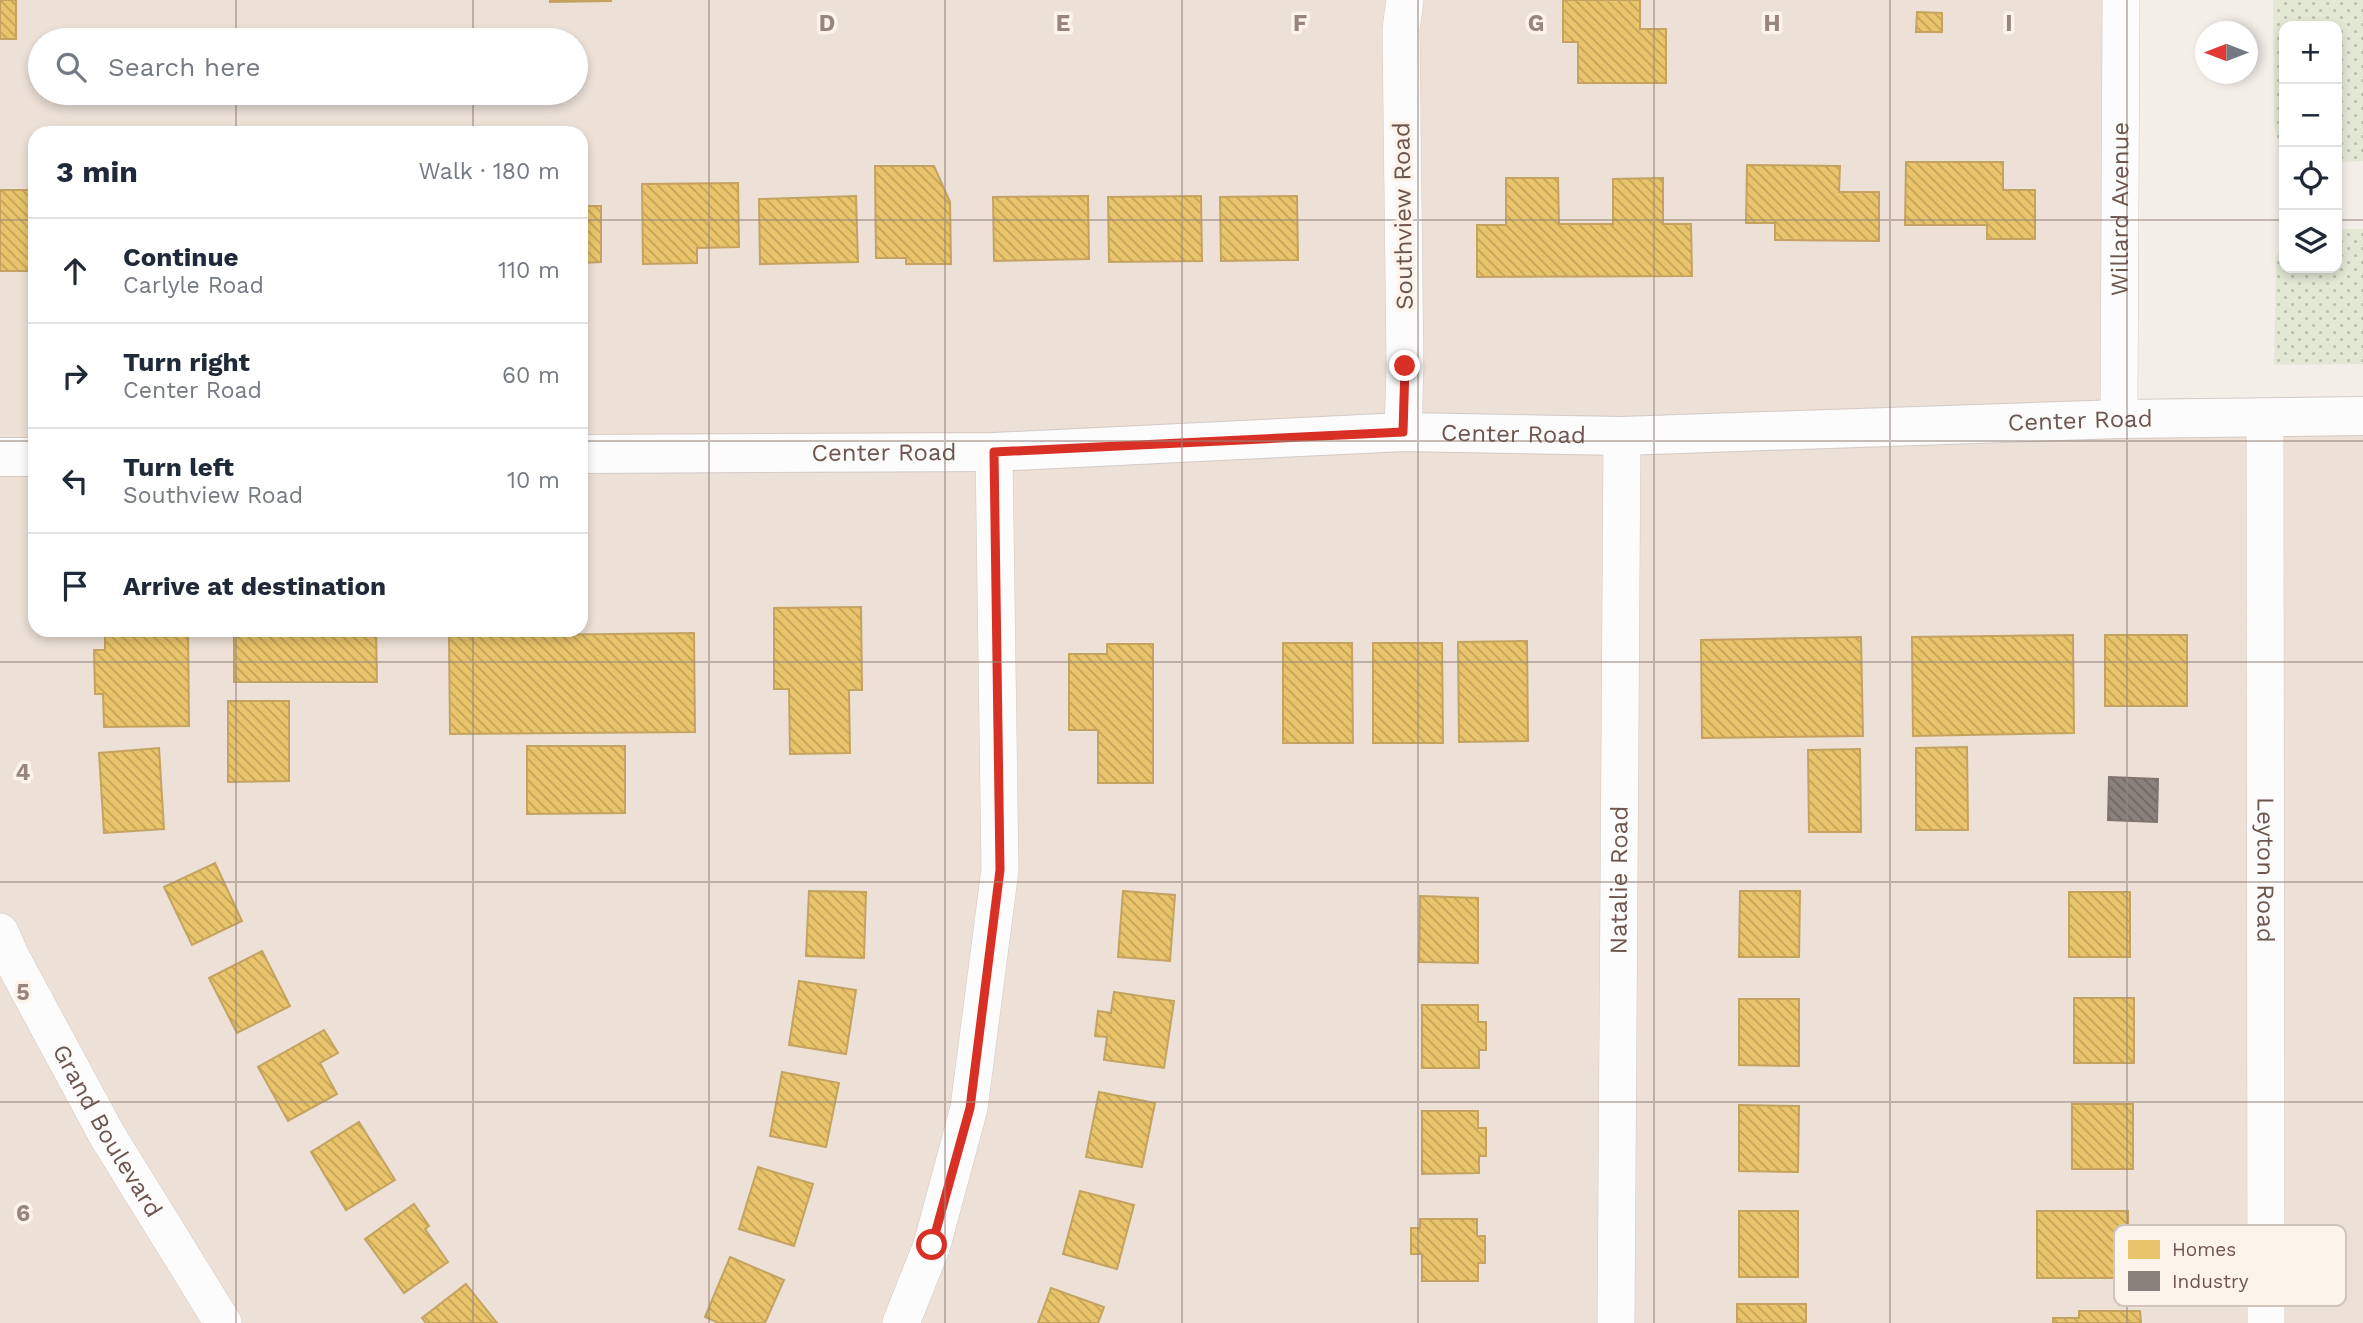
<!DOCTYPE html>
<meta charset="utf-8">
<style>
body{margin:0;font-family:"Work Sans",sans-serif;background:#f6f6f7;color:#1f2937}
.controls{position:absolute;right:21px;top:21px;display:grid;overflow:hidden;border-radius:14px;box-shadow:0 4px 10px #0003}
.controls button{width:63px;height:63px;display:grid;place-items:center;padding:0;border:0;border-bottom:2px solid #e0e1e3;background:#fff;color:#1f2937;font:35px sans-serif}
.compass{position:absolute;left:2195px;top:21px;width:63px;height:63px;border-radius:50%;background:#fff;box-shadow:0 4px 10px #0003;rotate:270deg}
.stop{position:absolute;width:21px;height:21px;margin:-16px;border:5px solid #d93025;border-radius:50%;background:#fff}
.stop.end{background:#d93025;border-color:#fff;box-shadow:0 2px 7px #0008}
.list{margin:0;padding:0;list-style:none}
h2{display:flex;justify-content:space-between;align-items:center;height:91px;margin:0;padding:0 28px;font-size:30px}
h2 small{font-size:23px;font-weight:400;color:#747a83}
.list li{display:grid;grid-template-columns:46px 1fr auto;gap:21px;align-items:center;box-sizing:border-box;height:105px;padding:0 28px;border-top:2px solid #e0e1e3}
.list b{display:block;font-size:26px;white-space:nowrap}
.list p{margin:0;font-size:23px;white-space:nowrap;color:#747a83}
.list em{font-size:23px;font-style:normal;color:#747a83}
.icon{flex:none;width:38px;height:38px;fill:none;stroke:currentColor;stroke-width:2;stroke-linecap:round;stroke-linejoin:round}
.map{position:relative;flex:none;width:2363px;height:1323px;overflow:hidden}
.search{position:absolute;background:#fff;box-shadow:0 4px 10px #0003;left:28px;top:28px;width:560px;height:77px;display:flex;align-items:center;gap:18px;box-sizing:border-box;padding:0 24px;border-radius:38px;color:#747a83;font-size:26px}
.panel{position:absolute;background:#fff;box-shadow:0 4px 10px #0003;left:28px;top:126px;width:560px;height:511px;border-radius:21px}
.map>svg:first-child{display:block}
</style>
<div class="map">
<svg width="2363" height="1323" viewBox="0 0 2363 1323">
<defs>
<pattern id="grass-dots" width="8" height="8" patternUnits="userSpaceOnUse" patternTransform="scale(1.75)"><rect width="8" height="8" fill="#e3e8d5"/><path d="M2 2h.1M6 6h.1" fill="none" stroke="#bcbfaf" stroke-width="1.8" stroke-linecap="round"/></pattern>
<pattern id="homes-back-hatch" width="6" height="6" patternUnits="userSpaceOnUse" patternTransform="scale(1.75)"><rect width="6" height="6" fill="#e9c46a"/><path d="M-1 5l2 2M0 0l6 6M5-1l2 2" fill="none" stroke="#c1a259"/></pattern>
<pattern id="industry-back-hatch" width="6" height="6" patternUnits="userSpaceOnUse" patternTransform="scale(1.75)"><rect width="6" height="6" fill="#8a817c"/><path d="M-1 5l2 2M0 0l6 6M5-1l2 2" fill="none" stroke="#706763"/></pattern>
</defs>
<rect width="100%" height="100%" fill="#f4eee9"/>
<path fill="#ece0d7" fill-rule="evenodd" d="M 0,0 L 2120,0 L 2120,419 L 2363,416 L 2363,1323 L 0,1323 ZM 40,40 L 576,40 L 576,93 L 40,93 ZM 35,133 L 581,133 L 581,630 L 35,630 Z"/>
<g fill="url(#grass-dots)">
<polygon points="2273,0 2363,0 2363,161 2337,162 2337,26 2284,26 2284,149 2277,138 2274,122"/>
<polygon points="2337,229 2363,229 2363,364 2274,365 2276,257 2284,242 2284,268 2337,268"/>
</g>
<g fill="url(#homes-back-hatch)" stroke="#c4a361" stroke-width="2">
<rect x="0" y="0" width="16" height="39"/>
<polygon points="550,0 611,0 611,1 550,2"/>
<polygon points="1563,0 1640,0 1640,29 1666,29 1666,83 1578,83 1578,42 1563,42"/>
<polygon points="1917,12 1942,13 1942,32 1916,32"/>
<polygon points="1906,162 2003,162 2003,190 2035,190 2035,239 1987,239 1987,225 1905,225"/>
<polygon points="1747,165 1840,166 1839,192 1879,192 1879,241 1775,240 1775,223 1746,223"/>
<polygon points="875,166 934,166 950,202 951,264 906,264 906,258 876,258"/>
<polygon points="1506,178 1558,178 1559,224 1613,224 1613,179 1663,178 1663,224 1691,224 1692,276 1477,277 1477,225 1506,225"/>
<polygon points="738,183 739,247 697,248 697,263 643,264 642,184"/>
<rect x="0" y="190" width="35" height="81"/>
<polygon points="856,196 858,262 760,264 759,199"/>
<polygon points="1088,196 1089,259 994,261 993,197"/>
<polygon points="1201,196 1202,261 1109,262 1108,197"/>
<polygon points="1297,196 1298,260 1221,261 1220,197"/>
<polygon points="581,206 601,206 601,262 581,263"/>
<polygon points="861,607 862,690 849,690 850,753 790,754 789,689 774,689 774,608"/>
<polygon points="105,630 188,630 189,726 104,727 103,694 95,694 94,650 105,650"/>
<polygon points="234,630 376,630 377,682 234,682"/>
<polygon points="694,633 695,732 450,734 449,636"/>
<polygon points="2073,635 2074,733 1913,736 1912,637"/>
<rect x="2105" y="635" width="82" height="71"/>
<polygon points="1861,637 1863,736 1702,738 1701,640"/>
<polygon points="1527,641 1528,741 1459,742 1458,642"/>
<polygon points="1283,643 1352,643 1353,743 1283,743"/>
<polygon points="1373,643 1442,643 1443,743 1373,743"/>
<polygon points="1107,644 1153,644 1153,783 1098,783 1098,730 1069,730 1069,654 1107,654"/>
<polygon points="228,701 289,701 289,781 228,782"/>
<polygon points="527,746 625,746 625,813 527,814"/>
<polygon points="1967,747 1968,830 1916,830 1916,748"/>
<polygon points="159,748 164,829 104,833 99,753"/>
<polygon points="1860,749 1861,832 1809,832 1808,750"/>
<polygon points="215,863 242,921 192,945 164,887"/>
<polygon points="809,891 866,892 864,958 806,956"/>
<polygon points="1123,891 1175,895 1170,961 1118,957"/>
<polygon points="1740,891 1800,891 1799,957 1739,957"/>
<rect x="2069" y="892" width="61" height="65"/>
<polygon points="1420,896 1478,898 1478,963 1419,962"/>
<polygon points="262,951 290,1006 237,1033 209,978"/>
<polygon points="799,981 856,990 846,1054 789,1045"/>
<polygon points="1114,992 1174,1001 1164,1068 1104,1060 1107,1037 1095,1036 1098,1011 1111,1013"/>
<rect x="2074" y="998" width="60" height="65"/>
<polygon points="1739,999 1799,999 1799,1066 1739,1065"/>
<polygon points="1422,1005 1478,1005 1478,1022 1486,1022 1486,1050 1479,1050 1479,1068 1422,1068"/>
<polygon points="324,1030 338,1053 320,1063 337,1094 288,1121 258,1067"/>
<polygon points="782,1072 839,1083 826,1147 770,1136"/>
<polygon points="1099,1092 1155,1103 1142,1167 1086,1157"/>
<rect x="2072" y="1104" width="61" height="65"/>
<polygon points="1739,1105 1799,1106 1798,1172 1739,1171"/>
<polygon points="1422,1111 1478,1111 1478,1128 1486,1128 1486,1156 1479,1156 1479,1173 1422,1174"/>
<polygon points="359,1122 395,1180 346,1210 311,1152"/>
<polygon points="758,1167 813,1184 794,1246 739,1229"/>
<polygon points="1080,1191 1134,1205 1117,1269 1063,1254"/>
<polygon points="414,1204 429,1226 425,1229 448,1262 404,1293 365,1239"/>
<rect x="1739" y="1211" width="59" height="66"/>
<rect x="2037" y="1211" width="91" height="67"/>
<polygon points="1420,1219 1477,1219 1477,1236 1485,1236 1485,1263 1478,1263 1478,1281 1422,1281 1422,1254 1411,1254 1411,1228 1420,1228"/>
<polygon points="730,1257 784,1280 765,1323 719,1323 705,1317"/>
<polygon points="466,1284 497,1323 426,1323 422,1318"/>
<polygon points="1051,1288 1104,1307 1098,1323 1038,1323"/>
<rect x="1737" y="1304" width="69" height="19"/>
<polygon points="2079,1311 2140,1311 2141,1323 2053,1323 2053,1318 2079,1318"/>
</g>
<polygon fill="url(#industry-back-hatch)" stroke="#82746e" stroke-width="2" points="2109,777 2158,779 2157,822 2108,820"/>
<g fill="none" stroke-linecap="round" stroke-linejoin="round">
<g stroke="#d1cac4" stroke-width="38">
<g id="minor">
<path id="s1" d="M 2265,417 L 2266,1323"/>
<path id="s2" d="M 2119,419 L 2121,0"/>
<polyline points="1403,432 1405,366 1401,29 1405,0"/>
<path id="s3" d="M 0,932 L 11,957 L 107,1135 L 223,1323"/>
<polyline points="901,1323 932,1245 969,1108 1000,870 994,452"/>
<path id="s4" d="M 1616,1323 L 1622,436"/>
</g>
</g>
<g stroke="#d3cac6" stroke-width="40">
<g id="secondary">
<path id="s5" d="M 581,454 L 994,452 L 1403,432 L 1622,436 L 2119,419 L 2363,416"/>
<polyline points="0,457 35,457"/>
</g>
</g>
<use href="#minor" stroke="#fdfcfc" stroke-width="37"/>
<use href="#secondary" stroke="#fdfcfc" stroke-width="38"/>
</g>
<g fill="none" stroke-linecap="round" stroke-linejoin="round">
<polyline stroke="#d93025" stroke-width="9" points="932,1245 970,1108 1000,870 994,452 1403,432 1405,366"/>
</g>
<path fill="none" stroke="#98867e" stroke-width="2" stroke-opacity="0.55" d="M 236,0 L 236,40M 473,0 L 473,40M 709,0 L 709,1323M 945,0 L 945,1323M 1182,0 L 1182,1323M 1418,0 L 1418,1323M 1654,0 L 1654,1323M 1890,0 L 1890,1323M 2127,0 L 2127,1323M 236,93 L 236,133M 473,93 L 473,133M 0,220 L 35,220M 581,220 L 2284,220M 2337,220 L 2363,220M 0,441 L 35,441M 581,441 L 2363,441M 236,630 L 236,1323M 473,630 L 473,1323M 0,662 L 2363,662M 0,882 L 2363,882M 0,1102 L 2363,1102"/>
<g text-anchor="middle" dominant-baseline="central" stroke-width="7" stroke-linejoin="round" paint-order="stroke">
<g font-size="24" fill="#6e554d" stroke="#fcf3ea">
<text stroke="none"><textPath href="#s2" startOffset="210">Willard Avenue</textPath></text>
<text transform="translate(1403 216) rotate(-91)">Southview Road</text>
<text stroke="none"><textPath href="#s5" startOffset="1500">Center Road</textPath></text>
<text stroke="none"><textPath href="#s5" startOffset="933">Center Road</textPath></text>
<text stroke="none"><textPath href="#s5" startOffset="303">Center Road</textPath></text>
<text stroke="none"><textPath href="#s1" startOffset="453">Leyton Road</textPath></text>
<text stroke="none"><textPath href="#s4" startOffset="443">Natalie Road</textPath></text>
<text stroke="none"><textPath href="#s3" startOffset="226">Grand Boulevard</textPath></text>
</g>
</g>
<rect x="2114" y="1225" width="232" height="81" rx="10" fill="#fcf3ea" stroke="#d1c4bb" stroke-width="2"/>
<rect x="2128" y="1240" width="32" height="19" fill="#e9c46a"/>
<rect x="2128" y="1271" width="32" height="20" fill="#8a817c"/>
<g font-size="19" fill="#6e554d">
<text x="2172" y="1256">Homes</text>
<text x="2172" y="1288">Industry</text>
</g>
<g font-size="23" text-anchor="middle" font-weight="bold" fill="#98867e" stroke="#fcf3ea" stroke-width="7" stroke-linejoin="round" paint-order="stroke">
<text x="827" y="31">D</text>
<text x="1063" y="31">E</text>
<text x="1300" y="31">F</text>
<text x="1536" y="31">G</text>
<text x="1772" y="31">H</text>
<text x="2009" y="31">I</text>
<text x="23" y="780">4</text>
<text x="23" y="1000">5</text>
<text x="23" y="1221">6</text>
</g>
</svg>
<div class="controls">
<button>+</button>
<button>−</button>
<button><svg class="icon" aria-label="locate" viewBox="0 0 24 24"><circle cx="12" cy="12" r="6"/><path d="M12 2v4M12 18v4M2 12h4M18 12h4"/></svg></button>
<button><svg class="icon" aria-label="layers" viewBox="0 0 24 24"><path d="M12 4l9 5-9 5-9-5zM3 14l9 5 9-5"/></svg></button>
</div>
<svg class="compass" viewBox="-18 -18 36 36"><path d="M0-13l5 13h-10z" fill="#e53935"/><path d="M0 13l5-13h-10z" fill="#747a83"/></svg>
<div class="stop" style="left:932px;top:1245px"></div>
<div class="stop end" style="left:1405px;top:366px"></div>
<div class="search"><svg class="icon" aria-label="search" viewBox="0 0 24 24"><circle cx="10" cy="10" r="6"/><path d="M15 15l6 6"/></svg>Search here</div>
<section class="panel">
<h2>3 min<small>Walk · 180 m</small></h2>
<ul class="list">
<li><svg class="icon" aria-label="ahead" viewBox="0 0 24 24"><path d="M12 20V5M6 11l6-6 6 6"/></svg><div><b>Continue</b><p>Carlyle Road</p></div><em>110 m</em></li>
<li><svg class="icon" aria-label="right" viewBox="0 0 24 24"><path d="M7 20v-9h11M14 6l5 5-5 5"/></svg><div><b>Turn right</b><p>Center Road</p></div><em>60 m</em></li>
<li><svg class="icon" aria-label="left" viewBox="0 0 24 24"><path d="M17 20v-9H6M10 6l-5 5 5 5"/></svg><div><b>Turn left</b><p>Southview Road</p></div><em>10 m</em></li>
<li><svg class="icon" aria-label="arrive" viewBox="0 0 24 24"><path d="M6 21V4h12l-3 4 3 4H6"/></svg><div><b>Arrive at destination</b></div></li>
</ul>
</section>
</div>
